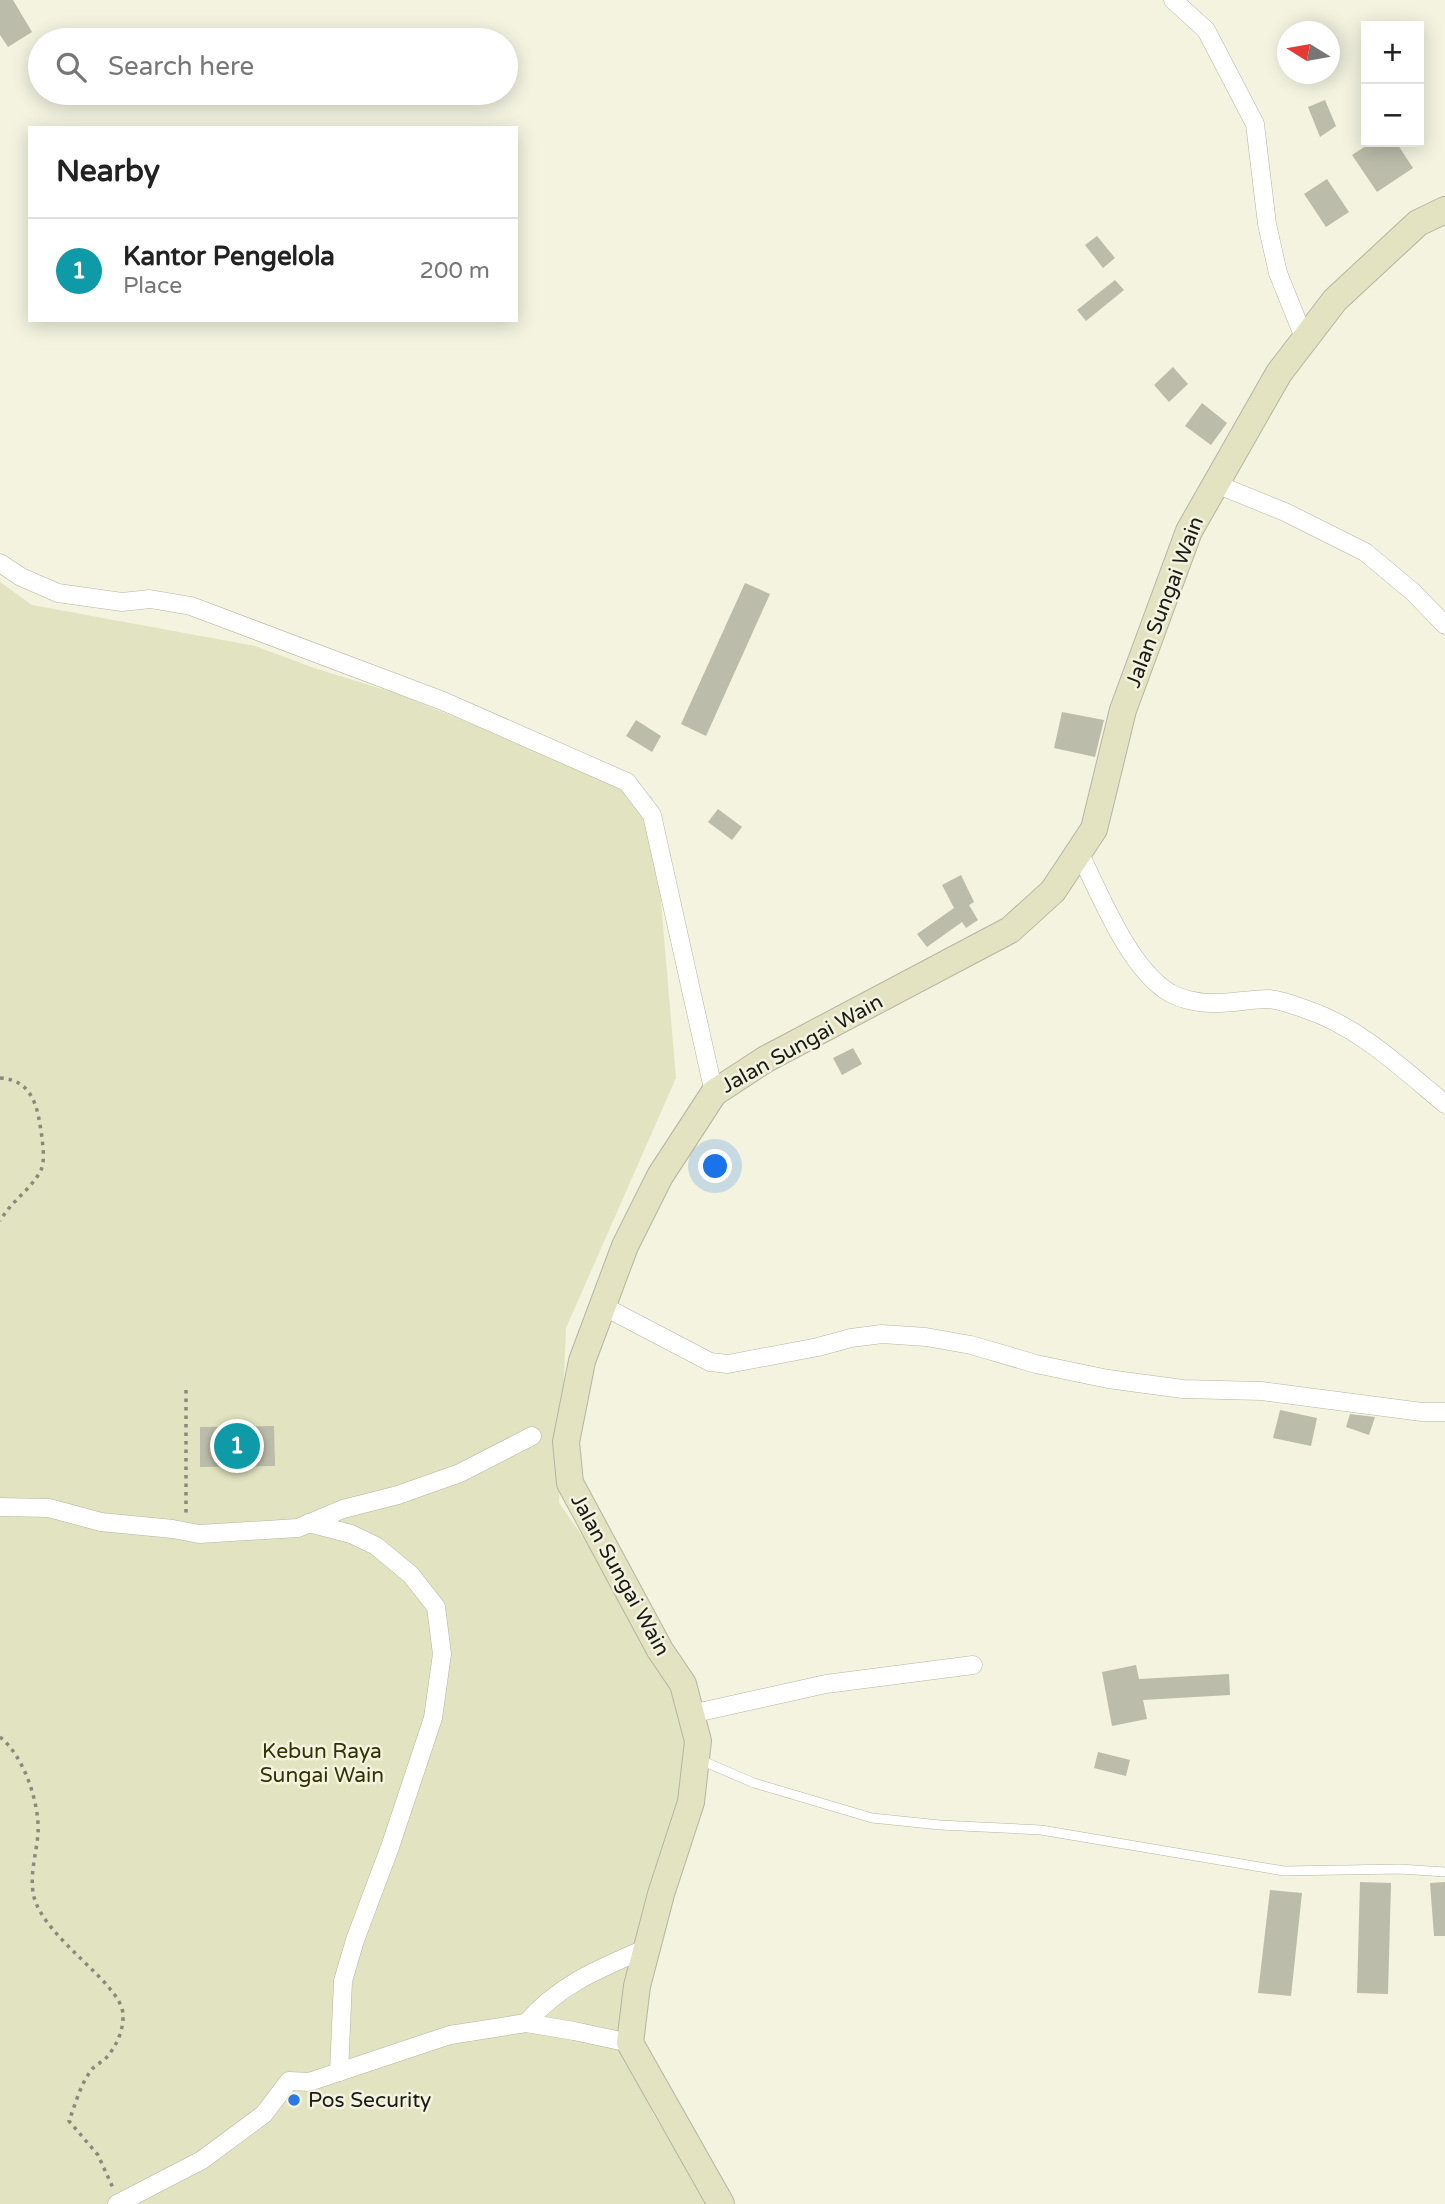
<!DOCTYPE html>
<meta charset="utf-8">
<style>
body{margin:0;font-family:"Varela Round",sans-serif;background:#f6f6f6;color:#222}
.controls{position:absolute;right:21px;top:21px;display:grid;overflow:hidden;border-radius:0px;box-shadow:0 4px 18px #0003}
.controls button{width:63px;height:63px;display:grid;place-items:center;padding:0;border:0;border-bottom:2px solid #e0e0e0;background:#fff;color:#222;font:35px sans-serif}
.compass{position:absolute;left:1277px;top:21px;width:63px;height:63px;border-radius:50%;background:#fff;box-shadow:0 4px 18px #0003;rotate:281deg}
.you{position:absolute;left:716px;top:1167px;width:24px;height:24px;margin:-18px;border:5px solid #fff;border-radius:50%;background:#1a73e8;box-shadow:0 0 0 10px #1a73e833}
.badge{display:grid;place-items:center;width:46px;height:46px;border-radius:50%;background:#2c79e5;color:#fff;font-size:23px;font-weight:700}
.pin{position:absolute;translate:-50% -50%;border:4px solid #fff;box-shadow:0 2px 7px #0006}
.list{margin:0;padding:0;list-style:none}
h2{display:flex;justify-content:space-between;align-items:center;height:91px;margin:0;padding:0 28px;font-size:30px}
h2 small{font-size:23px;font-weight:400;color:#767676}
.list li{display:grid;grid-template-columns:46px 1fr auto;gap:21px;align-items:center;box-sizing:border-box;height:105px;padding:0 28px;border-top:2px solid #e0e0e0}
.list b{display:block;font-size:26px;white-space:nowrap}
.list p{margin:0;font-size:23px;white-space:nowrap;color:#767676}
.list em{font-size:23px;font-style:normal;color:#767676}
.icon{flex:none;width:38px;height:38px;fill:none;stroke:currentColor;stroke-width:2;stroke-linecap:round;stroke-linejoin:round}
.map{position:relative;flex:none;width:1445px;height:2204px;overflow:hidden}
.search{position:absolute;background:#fff;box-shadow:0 4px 18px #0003;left:28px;top:28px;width:490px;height:77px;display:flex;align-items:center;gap:18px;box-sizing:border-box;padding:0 24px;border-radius:38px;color:#767676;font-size:26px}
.panel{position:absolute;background:#fff;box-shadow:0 4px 18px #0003;left:28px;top:126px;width:490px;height:196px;border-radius:0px}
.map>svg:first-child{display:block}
</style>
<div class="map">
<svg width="1445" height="2204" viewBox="0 0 1445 2204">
<rect width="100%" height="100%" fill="#f3f3e0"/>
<polygon fill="#e2e3c0" points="0,582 32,605 255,646 314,668 398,694 652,797 676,1078 566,1328 559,1503 687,1685 697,1762 626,2004 653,2114 711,2204 0,2204"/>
<g fill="#bbbca9">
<polygon points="0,0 13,0 32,32 8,47 0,35"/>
<polygon points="1325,100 1336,126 1320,137 1308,107"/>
<polygon points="1372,142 1396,142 1413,168 1377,192 1352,155"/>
<polygon points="1327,179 1349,212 1326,227 1304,194"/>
<polygon points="1097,236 1115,258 1103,268 1085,245"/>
<polygon points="1115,280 1124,290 1086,321 1077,310"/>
<polygon points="1173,367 1188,384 1169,402 1154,385"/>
<polygon points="1202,403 1227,423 1211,445 1185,426"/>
<polygon points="745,583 770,594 706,736 681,724"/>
<polygon points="1062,712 1104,720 1095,757 1054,748"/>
<polygon points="636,720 661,736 652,752 626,736"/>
<polygon points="718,809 742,827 732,840 708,822"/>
<polygon points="961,875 974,902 969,905 978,920 966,928 962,922 927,947 917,934 954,908 942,885"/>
<polygon points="853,1048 862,1064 842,1075 833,1058"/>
<polygon points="1280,1410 1317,1418 1311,1446 1273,1438"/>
<polygon points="1350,1414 1375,1417 1369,1435 1346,1427"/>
<polygon points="274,1426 275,1466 200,1467 200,1427"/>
<polygon points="1136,1665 1139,1679 1229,1674 1230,1695 1143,1700 1147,1719 1112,1726 1102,1672"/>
<polygon points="1098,1752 1130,1760 1126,1776 1094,1768"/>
<polygon points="1360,1882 1391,1883 1388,1994 1357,1993"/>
<polygon points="1445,1882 1445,1936 1434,1936 1430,1883"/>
<polygon points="1270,1890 1302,1893 1291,1996 1258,1993"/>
</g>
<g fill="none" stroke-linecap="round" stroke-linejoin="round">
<g stroke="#b4b5a2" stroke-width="10">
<polyline id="lane" points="698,1759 754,1783 872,1818 940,1825 1041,1830 1284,1871 1400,1869 1445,1872"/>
</g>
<g stroke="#b4b5a2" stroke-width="19">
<g id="street">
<polyline points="1173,0 1206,30 1255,124 1267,224 1278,273 1305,340"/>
<polyline points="1216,484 1285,512 1365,552 1413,592 1445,625"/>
<polyline points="0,563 21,577 58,593 122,602 150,599 191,606 443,701 627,782 652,815 714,1093"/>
<path d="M 1079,852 C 1100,894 1129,969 1170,993 C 1181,999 1198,1003 1211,1003 C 1230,1004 1250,999 1269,999 C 1281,1000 1294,1005 1305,1009 C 1358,1026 1403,1069 1445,1104"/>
<polyline points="603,1306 710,1362 728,1364 818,1347 851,1338 882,1334 926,1337 971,1345 1036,1364 1108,1379 1183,1389 1261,1391 1422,1412 1445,1412"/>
<polyline points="0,1507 49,1508 101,1522 173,1529 199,1534 298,1528 343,1509 398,1495 460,1473 532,1436"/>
<polyline points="309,1523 351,1534 376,1546 411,1575 436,1607 442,1654 433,1718 390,1847 355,1940 343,1981 339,2072"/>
<polyline points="691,1714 826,1684 973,1665"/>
<path d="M 526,2023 C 561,1983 599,1969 647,1948"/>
<polyline points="117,2204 202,2160 264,2114 289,2081 309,2082 450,2035 526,2023 574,2031 630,2043"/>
</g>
</g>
<g stroke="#b4b5a2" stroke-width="28">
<polyline id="secondary" points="721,2204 630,2043 637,1986 661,1894 691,1802 698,1741 683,1684 660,1650 570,1483 566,1442 582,1361 625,1246 660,1176 714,1093 766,1059 1010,930 1053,891 1094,829 1123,710 1189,531 1279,373 1335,300 1418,223 1445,210"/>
</g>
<g stroke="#898a7d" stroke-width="3.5" stroke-dasharray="3.5 5" stroke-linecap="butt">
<path d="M 0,1078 C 34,1080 38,1109 42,1138 C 43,1147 45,1161 41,1170 C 31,1190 11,1201 0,1221"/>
<polyline points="186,1390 186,1516"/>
<path d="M 0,1737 C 24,1756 40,1804 38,1834 C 36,1855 29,1877 34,1897 C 45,1939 121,1983 123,2014 C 124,2030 116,2047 106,2058 C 101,2063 93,2066 90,2072 C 80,2086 75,2105 69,2121 L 98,2155 L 113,2188"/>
</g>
<use href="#lane" stroke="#fff" stroke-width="9"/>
<use href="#street" stroke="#fff" stroke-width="18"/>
<use href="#secondary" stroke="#e3e2c1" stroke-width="26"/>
</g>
<circle fill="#2c79e5" stroke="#f3f3e0" stroke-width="2.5" cx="294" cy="2100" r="7"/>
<g text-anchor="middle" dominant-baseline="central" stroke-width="5" stroke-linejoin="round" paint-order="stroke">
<g font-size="21" fill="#191a13" stroke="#f3f3e0">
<text transform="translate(1165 602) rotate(-69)">Jalan Sungai Wain</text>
<text transform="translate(802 1044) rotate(-29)">Jalan Sungai Wain</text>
<text transform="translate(620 1575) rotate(61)">Jalan Sungai Wain</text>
</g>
<g font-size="21" fill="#323101" stroke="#f3f3e0">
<text x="322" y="1751">Kebun Raya<tspan x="322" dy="24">Sungai Wain</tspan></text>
</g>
<g font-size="21" fill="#191a13" stroke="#f3f3e0" text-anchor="start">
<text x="308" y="2100">Pos Security</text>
</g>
</g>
</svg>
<div class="controls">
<button>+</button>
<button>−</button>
</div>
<svg class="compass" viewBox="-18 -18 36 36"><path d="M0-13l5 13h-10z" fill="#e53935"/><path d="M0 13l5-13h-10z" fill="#767676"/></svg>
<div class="you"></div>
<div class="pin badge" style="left:237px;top:1446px;background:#0f9aa8">1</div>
<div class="search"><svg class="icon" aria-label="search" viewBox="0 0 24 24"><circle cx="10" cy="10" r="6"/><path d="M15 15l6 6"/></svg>Search here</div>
<section class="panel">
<h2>Nearby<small></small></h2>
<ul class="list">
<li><span class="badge" style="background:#0f9aa8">1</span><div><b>Kantor Pengelola</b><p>Place</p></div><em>200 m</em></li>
</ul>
</section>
</div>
